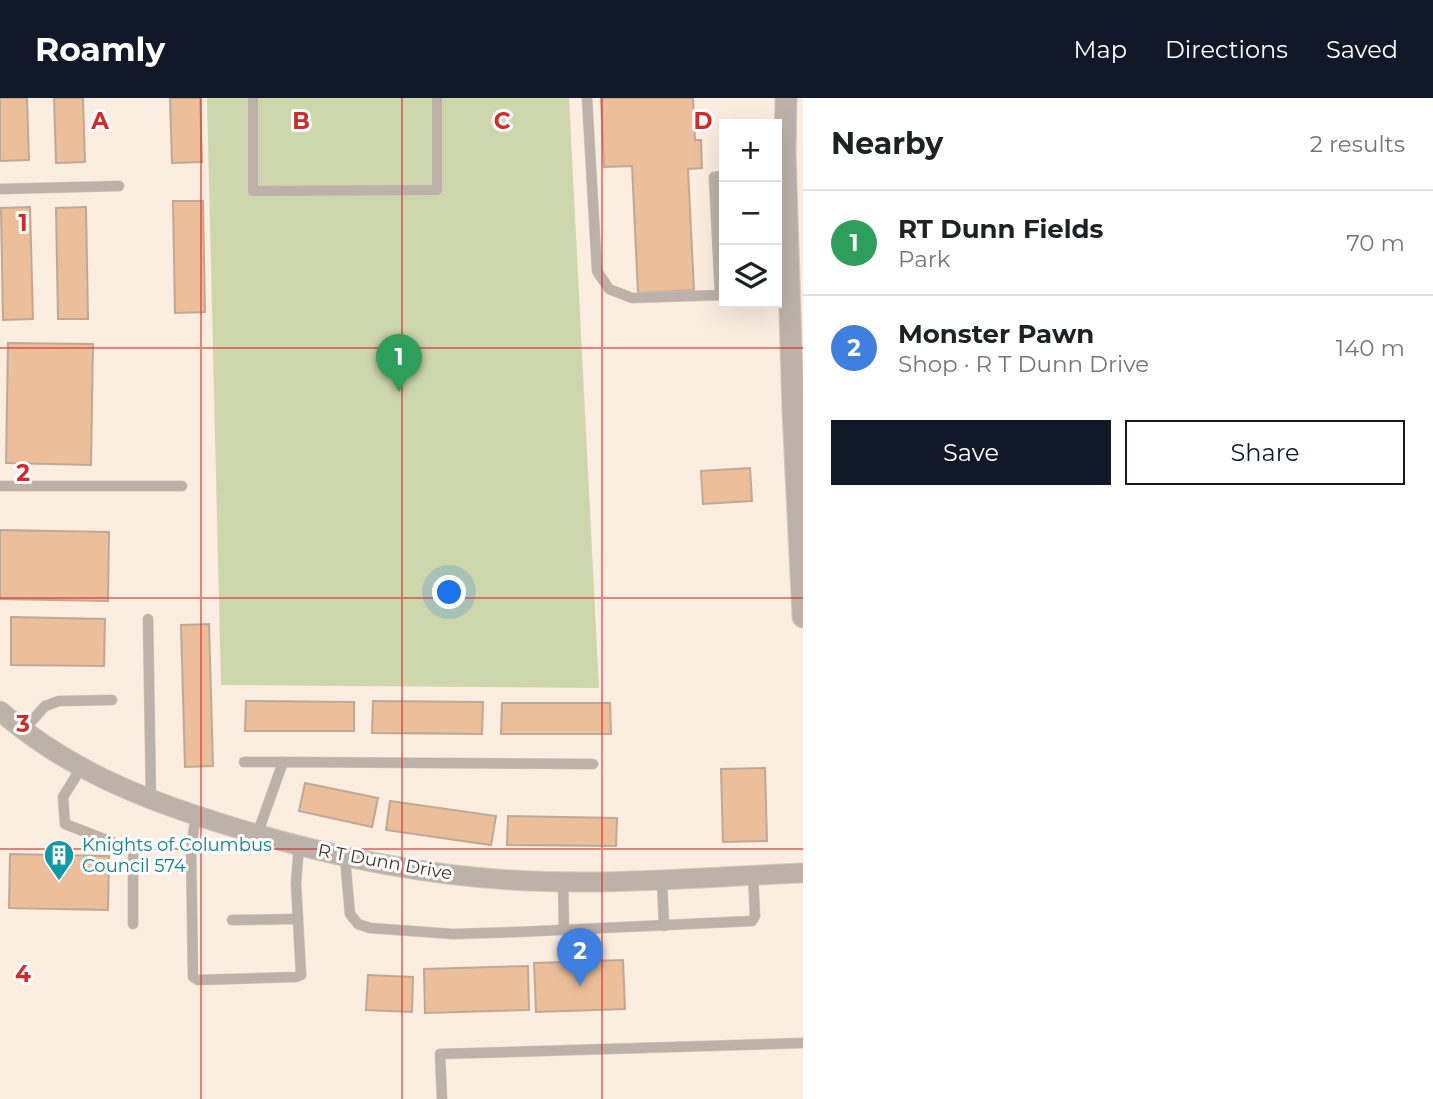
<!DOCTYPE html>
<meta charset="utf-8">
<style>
body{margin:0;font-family:Montserrat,sans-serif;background:#f6f6f6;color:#202124}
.controls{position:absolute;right:21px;top:21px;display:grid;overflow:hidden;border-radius:0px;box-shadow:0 7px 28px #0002}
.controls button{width:63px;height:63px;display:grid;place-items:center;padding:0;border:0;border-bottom:2px solid #e0e0e0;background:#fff;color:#202124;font:35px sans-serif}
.you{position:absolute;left:450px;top:495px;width:24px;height:24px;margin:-18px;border:5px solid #fff;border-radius:50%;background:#1a73e8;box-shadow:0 0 0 10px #1a73e833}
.badge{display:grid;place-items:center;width:46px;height:46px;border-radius:50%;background:#111827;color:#fff;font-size:23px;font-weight:700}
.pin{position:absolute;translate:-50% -58px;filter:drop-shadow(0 2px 4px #0008)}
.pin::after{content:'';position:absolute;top:37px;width:24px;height:21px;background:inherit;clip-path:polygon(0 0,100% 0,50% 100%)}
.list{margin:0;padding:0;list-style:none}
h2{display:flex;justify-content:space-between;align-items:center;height:91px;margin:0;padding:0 28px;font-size:30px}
h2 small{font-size:23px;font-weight:400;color:#757577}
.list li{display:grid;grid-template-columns:46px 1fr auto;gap:21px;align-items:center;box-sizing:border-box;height:105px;padding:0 28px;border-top:2px solid #e0e0e0}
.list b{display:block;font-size:26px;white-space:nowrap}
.list p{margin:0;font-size:23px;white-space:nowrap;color:#757577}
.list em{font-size:23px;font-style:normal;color:#757577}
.actions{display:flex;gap:14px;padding:21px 28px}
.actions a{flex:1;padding:16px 0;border:2px solid #111827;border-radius:0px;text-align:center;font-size:24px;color:#111827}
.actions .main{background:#111827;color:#fff}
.icon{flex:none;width:38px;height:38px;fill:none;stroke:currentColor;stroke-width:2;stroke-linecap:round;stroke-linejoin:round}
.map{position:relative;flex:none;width:803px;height:1001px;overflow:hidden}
header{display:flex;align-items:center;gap:42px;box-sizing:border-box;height:98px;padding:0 35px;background:#111827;color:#fff}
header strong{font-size:33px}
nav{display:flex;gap:38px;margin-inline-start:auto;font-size:24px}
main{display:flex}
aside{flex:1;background:#fff}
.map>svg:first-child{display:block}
</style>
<header>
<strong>Roamly</strong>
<nav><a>Map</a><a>Directions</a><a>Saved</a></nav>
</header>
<main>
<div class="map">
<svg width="803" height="1001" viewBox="0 0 803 1001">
<rect width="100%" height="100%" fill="#fcede1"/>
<polygon fill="#ced6ac" points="207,0 569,0 599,590 221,587"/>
<g fill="#ecbe9a" stroke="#c0a896" stroke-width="2">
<polygon points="0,0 27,0 29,62 0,63"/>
<polygon points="54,0 83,0 85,64 56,65"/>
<polygon points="170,0 200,0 202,64 172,65"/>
<polygon points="601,0 693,0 695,42 701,42 702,70 688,71 694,192 638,195 632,68 604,69"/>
<polygon points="173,103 203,103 205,214 175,215"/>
<polygon points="30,109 33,221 3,222 1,110"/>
<polygon points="86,109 88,221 58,221 56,110"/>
<polygon points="8,245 93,246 91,367 6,365"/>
<polygon points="750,370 752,403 703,406 701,373"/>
<polygon points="0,432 109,434 108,503 0,501"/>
<polygon points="11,519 105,521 104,568 11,567"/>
<polygon points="209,526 213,668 185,669 181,527"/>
<polygon points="246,603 354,604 354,633 245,633"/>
<polygon points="373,603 483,604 482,636 372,635"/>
<polygon points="502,605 610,605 611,636 501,636"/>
<polygon points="765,670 767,743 723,744 721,671"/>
<polygon points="305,685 378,700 372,729 299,713"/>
<polygon points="390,703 496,718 491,747 386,732"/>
<polygon points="508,718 617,720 616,748 507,747"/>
<polygon points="10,756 109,758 108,812 9,810"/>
<polygon points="623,862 625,911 536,914 534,865"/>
<polygon points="528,868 529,912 425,915 424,871"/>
<polygon points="368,877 413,879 412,914 366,912"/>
</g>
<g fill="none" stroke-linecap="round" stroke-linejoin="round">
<g stroke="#d7c9bd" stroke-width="11">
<g id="service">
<polyline points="253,0 253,93 437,92 437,0"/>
<polyline points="587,0 597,173 609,191 632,200 720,197"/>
<polyline points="0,91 119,88"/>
<polyline points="723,197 720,197 714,79 724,78"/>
<polyline points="0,388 182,388"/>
<polyline points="148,521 151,702"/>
<polyline points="23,633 45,608 59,603 112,602"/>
<polyline points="244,664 283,664"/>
<polyline points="81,670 63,699 65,726 133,752 133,826"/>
<polyline points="196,717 191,751 193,879 198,882 296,879 301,877 296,785 299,748"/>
<polyline points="257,737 283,664 593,666"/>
<polyline points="345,761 350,816 358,826 370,830 453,836 518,834 752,823 755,818 753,777"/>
<polyline points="662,782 664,828"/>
<polyline points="563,783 564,832"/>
<polyline points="232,822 298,821"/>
<polyline points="442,1001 440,956 803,945"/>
</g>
</g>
<g stroke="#d7c9bd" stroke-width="21">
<path id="minor" d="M 0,613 C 64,669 139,700 220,725 C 315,755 411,776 511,782 C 608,788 706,779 803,775"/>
</g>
<g stroke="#d7c9bd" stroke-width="23">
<polyline id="tertiary" points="786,0 785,54 793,314 803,519"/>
</g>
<use href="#service" stroke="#bdb2a9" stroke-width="10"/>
<use href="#minor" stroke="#bdb2a9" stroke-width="19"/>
<use href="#tertiary" stroke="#bdb2a9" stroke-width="21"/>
</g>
<path fill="none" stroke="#d62828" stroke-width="2" stroke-opacity="0.55" d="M 201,0 L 201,1001M 402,0 L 402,1001M 602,0 L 602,1001M 0,250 L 803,250M 0,500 L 803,500M 0,751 L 803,751"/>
<defs>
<g id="building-pin" transform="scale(1.575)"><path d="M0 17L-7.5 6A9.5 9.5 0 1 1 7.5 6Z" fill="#0f9aa8" stroke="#fff"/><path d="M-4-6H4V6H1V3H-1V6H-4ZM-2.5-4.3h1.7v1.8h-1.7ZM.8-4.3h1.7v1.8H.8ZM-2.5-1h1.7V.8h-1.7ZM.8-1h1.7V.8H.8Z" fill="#fff"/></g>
</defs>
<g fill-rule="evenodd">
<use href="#building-pin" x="59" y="757"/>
</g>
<g text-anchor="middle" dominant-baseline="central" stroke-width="6" stroke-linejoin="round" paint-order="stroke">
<g font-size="18" fill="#0d838f" stroke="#fff" text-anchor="start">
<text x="82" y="747">Knights of Columbus<tspan x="82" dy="21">Council 574</tspan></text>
</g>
<g font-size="18" fill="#41372f" stroke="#fff">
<text transform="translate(385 764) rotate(10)">R T Dunn Drive</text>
</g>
</g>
<g font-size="23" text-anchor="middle" font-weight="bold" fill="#d62828" stroke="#fff" stroke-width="6" stroke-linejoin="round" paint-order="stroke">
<text x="100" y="31">A</text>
<text x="301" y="31">B</text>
<text x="502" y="31">C</text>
<text x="703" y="31">D</text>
<text x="23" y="133">1</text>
<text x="23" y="383">2</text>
<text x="23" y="634">3</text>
<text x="23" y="884">4</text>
</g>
</svg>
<div class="controls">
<button>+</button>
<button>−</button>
<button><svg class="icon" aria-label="layers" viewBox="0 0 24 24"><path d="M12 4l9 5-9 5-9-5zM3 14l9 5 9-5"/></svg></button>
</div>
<div class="you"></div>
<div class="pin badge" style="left:399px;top:294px;background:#2e9e5b">1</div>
<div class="pin badge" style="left:580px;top:888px;background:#3f7fe0">2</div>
</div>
<aside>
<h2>Nearby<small>2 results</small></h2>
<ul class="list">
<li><span class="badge" style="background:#2e9e5b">1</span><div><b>RT Dunn Fields</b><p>Park</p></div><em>70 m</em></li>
<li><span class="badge" style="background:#3f7fe0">2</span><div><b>Monster Pawn</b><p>Shop · R T Dunn Drive</p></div><em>140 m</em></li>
</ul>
<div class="actions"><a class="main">Save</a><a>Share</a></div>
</aside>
</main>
